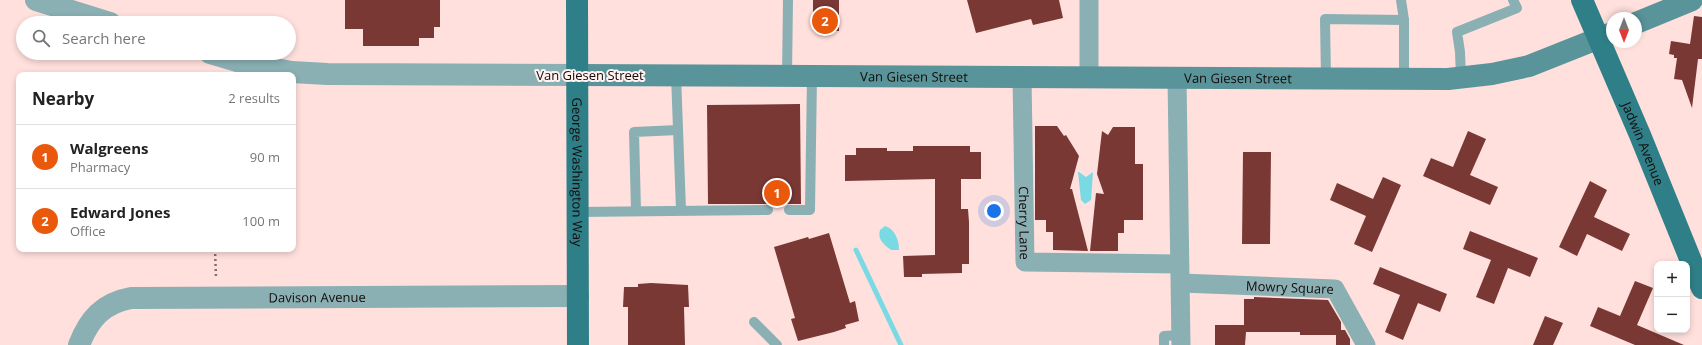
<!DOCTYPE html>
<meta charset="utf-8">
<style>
body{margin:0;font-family:"Open Sans",sans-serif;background:#f6f6f6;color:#222}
.controls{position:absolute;right:12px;bottom:12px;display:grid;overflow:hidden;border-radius:8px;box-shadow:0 2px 6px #0003}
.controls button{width:36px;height:36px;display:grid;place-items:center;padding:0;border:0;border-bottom:1px solid #e0e0e0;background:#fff;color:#222;font:20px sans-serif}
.compass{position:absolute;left:1606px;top:12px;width:36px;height:36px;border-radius:50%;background:#fff;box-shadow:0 2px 6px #0003;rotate:180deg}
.you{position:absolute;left:994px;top:211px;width:14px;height:14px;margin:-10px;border:3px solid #fff;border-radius:50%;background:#1a73e8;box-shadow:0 0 0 6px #1a73e833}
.badge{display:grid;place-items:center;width:26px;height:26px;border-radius:50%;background:#ea580c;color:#fff;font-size:13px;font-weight:700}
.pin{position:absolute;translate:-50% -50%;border:2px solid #fff;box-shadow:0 1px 4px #0006}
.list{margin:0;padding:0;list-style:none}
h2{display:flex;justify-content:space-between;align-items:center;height:52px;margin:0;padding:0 16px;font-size:17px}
h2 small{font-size:13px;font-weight:400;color:#767676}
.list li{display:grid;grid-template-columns:26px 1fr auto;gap:12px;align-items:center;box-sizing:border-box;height:64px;padding:0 16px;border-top:1px solid #e0e0e0}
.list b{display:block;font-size:15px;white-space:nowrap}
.list p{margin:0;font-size:13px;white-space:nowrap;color:#767676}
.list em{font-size:13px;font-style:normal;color:#767676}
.icon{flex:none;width:22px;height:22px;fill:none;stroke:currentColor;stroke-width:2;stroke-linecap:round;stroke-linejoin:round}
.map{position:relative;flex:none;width:1702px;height:345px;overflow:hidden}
.search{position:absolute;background:#fff;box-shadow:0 2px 6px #0003;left:16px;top:16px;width:280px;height:44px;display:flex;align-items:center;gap:10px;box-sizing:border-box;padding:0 14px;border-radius:22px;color:#767676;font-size:15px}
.panel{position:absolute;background:#fff;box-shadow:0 2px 6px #0003;left:16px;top:72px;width:280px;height:180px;border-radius:8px}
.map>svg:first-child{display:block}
</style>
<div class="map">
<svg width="1702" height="345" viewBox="0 0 1702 345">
<rect width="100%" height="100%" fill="#ffe0dd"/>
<g fill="#7adae4">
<polygon points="1079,172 1086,177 1093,172 1091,200 1085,204 1081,200 1078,172"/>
<path d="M 885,226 C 895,229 899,240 899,250 L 891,250 C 884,245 877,239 880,230 Z"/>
</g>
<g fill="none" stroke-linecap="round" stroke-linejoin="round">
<polyline stroke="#7adae4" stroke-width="5" points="856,250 901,345"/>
</g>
<g fill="#793834">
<polygon points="345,0 440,0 440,27 434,27 434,38 419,38 419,46 363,46 363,29 345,29"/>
<polygon points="813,0 839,0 839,31 816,30 816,16 813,16"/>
<polygon points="967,0 1059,0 1063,18 1033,25 1031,19 976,33"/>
<polygon points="1694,16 1702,17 1702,59 1698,59 1692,108 1682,80 1674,79 1677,58 1674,58 1674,55 1669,54 1671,41 1690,44"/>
<polygon points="800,104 801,204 708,204 707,105"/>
<polygon points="1035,126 1057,126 1064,136 1066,135 1079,156 1070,189 1072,189 1088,251 1053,250 1053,232 1046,232 1046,220 1035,220"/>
<polygon points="1113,127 1135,127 1135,164 1143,164 1143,220 1124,220 1124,233 1118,233 1118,251 1090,251 1096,193 1104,194 1097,174 1102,131 1108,135"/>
<polygon points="1468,131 1486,139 1470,175 1498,187 1490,205 1423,176 1431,158 1453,167"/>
<polygon points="913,146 970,146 970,152 981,152 981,179 961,179 961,209 968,209 969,222 969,264 962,264 962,273 922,274 922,277 904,277 903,256 935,255 935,179 845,181 845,155 856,155 856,148 887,148 887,151 913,151"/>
<polygon points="1243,152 1271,152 1270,244 1242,244"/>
<polygon points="1383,177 1401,185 1372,252 1354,244 1366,216 1330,200 1337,183 1373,199"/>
<polygon points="1590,181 1607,190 1594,217 1630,234 1622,251 1587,234 1577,256 1559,247"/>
<polygon points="1470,231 1538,258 1530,277 1508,268 1494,304 1476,297 1491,260 1463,249"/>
<polygon points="829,233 850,303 855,301 859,321 845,325 846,328 834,332 798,341 791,319 795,318 774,247 808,237 809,239"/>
<polygon points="1380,267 1447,294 1440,312 1418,303 1403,340 1385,332 1400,295 1373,284"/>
<polygon points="1635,281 1653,288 1637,325 1684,345 1635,345 1590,326 1598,307 1620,316"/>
<polygon points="651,283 688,285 689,307 684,307 685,345 628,345 628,307 623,307 624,287 638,287 638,284"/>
<polygon points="1254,297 1328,300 1341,322 1341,330 1345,330 1350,339 1350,345 1336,345 1336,335 1300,335 1300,332 1246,332 1245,345 1215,345 1215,325 1244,325 1244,299 1254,299"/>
<polygon points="1545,316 1563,323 1553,345 1533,345"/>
</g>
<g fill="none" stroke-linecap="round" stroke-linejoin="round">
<polyline stroke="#836f6e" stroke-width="2.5" stroke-dasharray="2 3" stroke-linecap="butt" points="215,249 216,278"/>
<g stroke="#8ab0b4" stroke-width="10">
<polyline points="1401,0 1404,20"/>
<polyline points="676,75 681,210"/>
<polyline points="787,76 788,0"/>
<polyline points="1326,78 1325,19 1404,20 1404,78"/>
<polyline points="1461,78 1460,52 1457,32 1517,8 1513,0"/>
<polyline points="789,210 810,210 812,76"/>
<polyline points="636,211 634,132 678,130"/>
<polyline points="577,212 768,210"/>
<polyline points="754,322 777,345"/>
<polyline points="1164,345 1164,336 1181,335"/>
</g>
<g stroke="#8ab0b4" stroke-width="19">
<polyline points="1089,0 1089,76"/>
<path id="s1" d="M 1022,77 L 1025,262 L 1179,264"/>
<polyline points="1177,78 1181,345"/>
<path id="s2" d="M 1181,283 L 1335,289 L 1366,345"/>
</g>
<g stroke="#8ab0b4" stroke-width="22">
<polyline points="36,0 110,23"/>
<polyline points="210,53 247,64 292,72 327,74 576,75"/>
<path id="s3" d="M 79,345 C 89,319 103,303 131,298 L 578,296"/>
</g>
<g stroke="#59949a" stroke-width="22">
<polyline points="1636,23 1692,0"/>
<path id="s4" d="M 576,75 L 1448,79 L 1492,74 L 1529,66 L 1612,33"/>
</g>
<g stroke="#2e7f87" stroke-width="22">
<path id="s5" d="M 577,0 L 578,345"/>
<path id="s6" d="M 1582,0 L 1640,135 L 1702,288"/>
</g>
</g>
<g text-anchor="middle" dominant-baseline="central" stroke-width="4" stroke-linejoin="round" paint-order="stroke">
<g font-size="13" fill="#140a09" stroke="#fff2f1">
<text x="590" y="75">Van Giesen Street</text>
<text stroke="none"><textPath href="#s4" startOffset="338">Van Giesen Street</textPath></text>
<text stroke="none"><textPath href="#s4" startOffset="662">Van Giesen Street</textPath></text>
<text stroke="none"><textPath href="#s6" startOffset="156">Jadwin Avenue</textPath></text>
<text stroke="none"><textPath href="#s5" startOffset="172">George Washington Way</textPath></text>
<text stroke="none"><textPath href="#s1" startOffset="146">Cherry Lane</textPath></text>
<text stroke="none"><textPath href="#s2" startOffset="109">Mowry Square</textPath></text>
<text stroke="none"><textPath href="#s3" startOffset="260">Davison Avenue</textPath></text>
</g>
</g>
</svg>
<div class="controls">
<button>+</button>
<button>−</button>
</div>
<svg class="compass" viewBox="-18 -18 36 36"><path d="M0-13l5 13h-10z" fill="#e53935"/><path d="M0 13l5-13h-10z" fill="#767676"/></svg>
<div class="you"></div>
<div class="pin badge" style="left:777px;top:193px">1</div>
<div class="pin badge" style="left:825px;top:21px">2</div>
<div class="search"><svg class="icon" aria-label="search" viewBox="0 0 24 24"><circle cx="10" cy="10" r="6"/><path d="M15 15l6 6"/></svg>Search here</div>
<section class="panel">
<h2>Nearby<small>2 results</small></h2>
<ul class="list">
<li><span class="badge">1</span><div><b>Walgreens</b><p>Pharmacy</p></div><em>90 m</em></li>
<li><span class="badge">2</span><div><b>Edward Jones</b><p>Office</p></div><em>100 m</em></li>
</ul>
</section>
</div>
